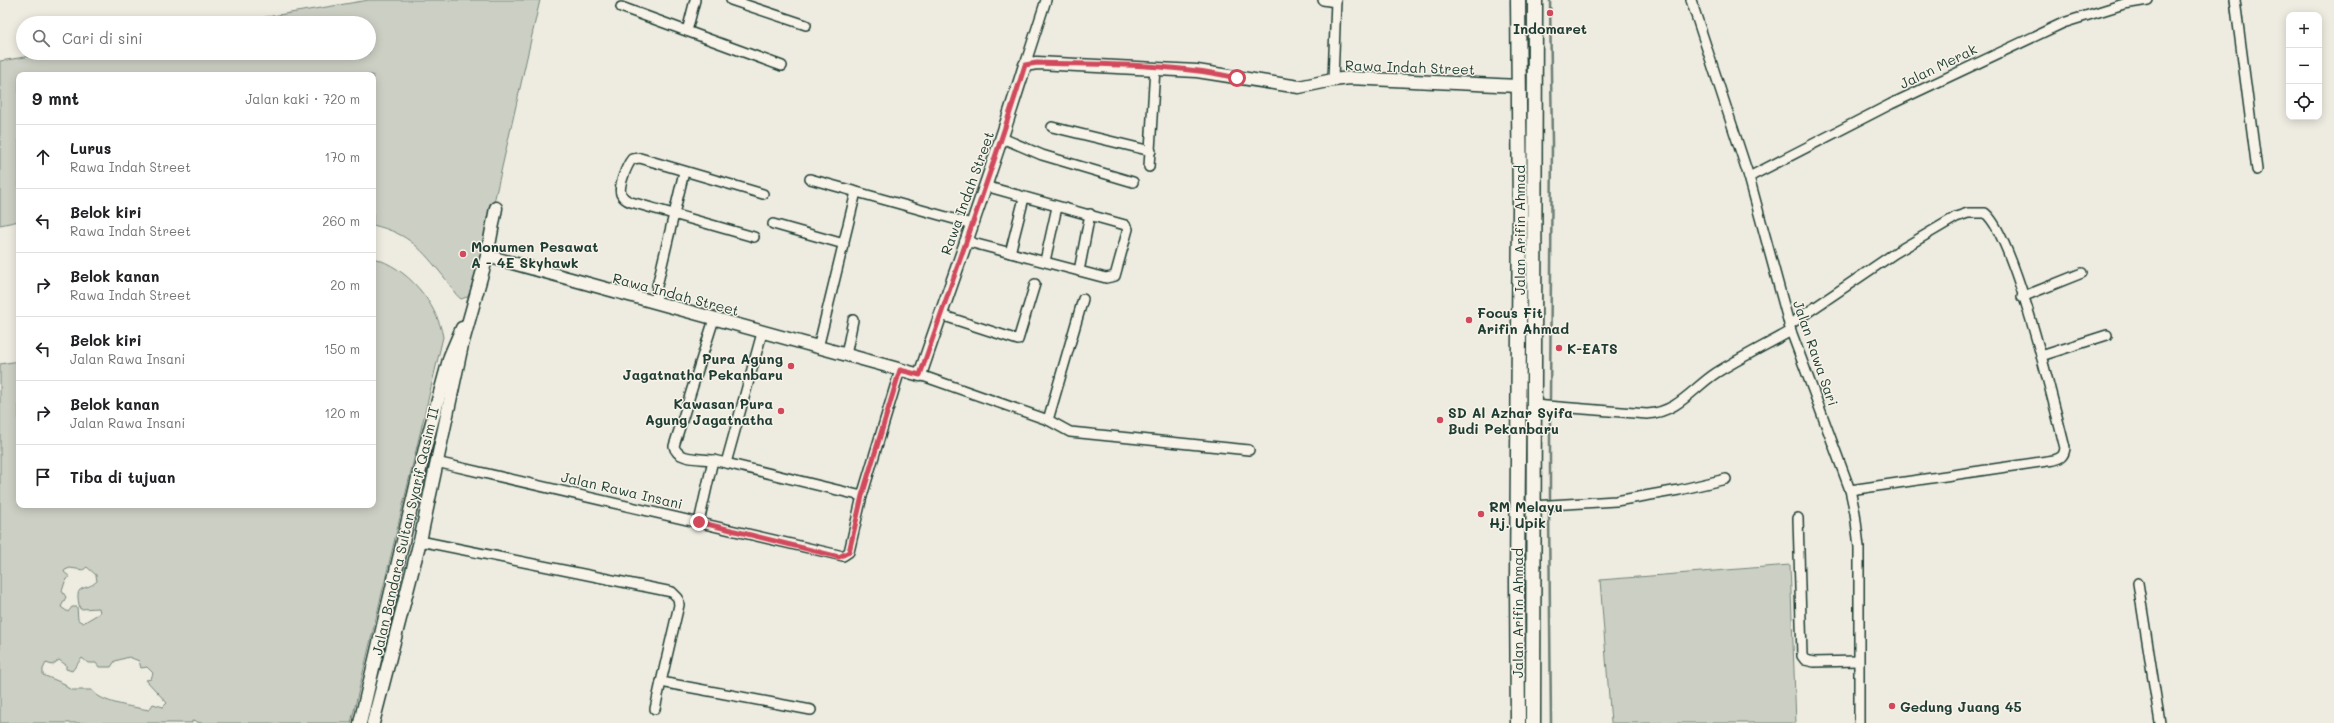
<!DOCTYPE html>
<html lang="id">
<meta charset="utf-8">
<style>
body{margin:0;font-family:Mali,sans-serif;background:#f2f2f2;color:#202124}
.controls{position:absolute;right:12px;top:12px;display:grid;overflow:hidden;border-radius:8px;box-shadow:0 2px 10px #0003}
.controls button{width:36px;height:36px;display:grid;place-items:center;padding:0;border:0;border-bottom:1px solid #e0e0e0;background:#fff;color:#202124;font:20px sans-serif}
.stop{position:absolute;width:12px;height:12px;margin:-9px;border:3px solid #d1495b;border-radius:50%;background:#fff}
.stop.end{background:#d1495b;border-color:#fff;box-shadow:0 1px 4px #0008}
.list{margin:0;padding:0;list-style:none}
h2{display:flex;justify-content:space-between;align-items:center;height:52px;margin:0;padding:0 16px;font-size:17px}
h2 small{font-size:13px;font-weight:400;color:#757577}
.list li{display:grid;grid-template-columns:26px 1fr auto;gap:12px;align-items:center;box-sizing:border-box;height:64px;padding:0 16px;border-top:1px solid #e0e0e0}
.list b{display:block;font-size:15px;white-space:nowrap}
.list p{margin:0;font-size:13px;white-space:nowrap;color:#757577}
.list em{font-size:13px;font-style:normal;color:#757577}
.icon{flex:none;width:22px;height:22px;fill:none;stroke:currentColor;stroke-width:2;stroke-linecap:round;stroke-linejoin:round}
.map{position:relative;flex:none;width:2334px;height:723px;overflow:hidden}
.search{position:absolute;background:#fff;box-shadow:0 2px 10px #0003;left:16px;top:16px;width:360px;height:44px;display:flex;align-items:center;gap:10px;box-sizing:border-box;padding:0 14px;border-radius:22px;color:#757577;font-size:15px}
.panel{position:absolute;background:#fff;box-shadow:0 2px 10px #0003;left:16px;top:72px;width:360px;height:436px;border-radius:8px}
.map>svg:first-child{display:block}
</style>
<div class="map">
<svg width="2334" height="723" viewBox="0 0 2334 723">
<rect width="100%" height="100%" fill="#eeece1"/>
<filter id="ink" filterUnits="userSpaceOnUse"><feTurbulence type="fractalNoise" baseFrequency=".025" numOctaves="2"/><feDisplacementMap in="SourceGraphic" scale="8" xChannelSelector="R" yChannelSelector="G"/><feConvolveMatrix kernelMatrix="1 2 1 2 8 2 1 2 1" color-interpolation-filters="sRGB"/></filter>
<g filter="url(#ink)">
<g fill="#cccfc4" stroke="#76867c" fill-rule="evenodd">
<path d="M 369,0 L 540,0 L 473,295 L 461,299 C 454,294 450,284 444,277 C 421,249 410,234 373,225 L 373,75 L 19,75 L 19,221 L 0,225 L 0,61 L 50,53 L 369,53 L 369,23 L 230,23 Z"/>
<path d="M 373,258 C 407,267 437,303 443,337 L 351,723 L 202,723 L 192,721 L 192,723 L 0,723 L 0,364 L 19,361 L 19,505 L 373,505 ZM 87,567 L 96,575 L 97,581 C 85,593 73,581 80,609 L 99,608 L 100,613 L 83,623 L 78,620 L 77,607 L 72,607 L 68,612 L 61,607 L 66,597 L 62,591 L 66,579 L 70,577 L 64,572 L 65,570 L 70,568 L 83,570 ZM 129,657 L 139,661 L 141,668 L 147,667 L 153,673 L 151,679 L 146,680 L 167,703 L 163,707 L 153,704 L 149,710 C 134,707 100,703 92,690 L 72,690 L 66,687 L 65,684 L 43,675 L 43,669 L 46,663 L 52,665 L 59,660 L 66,665 L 66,669 L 72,671 L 82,658 L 88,663 L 96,663 L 99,667 L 111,667 L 115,661 Z"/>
<polygon points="1790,565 1796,723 1611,723 1600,580"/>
</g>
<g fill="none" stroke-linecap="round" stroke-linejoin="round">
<g stroke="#6c7e74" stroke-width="2.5">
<polyline points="1550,0 1552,143 1550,399"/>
<polyline points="1550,498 1550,413"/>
<polyline points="1549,512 1551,723"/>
</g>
<g stroke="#1f3d34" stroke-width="12">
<g id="street">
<polyline points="731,0 806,25"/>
<polyline points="1323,0 1336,2"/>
<polyline points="1691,0 1749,177 1791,331 1850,490 1855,513 1859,547 1859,723"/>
<polyline points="2235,0 2257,170"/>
<polyline points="621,7 782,66"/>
<polyline points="687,31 695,0"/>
<polyline points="1025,65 1046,0"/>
<polyline points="1333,80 1336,0"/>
<polyline points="1052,127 1151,151"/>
<polyline points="1002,138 1042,155 1133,182"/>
<polyline points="1149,167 1155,68"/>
<polyline points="1749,177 1891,104 2063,23 2124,4 2148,0"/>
<polyline points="810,179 972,224"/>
<polyline points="773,224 844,244"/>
<path d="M 754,237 L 631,202 C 628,201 623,198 621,194 C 618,186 627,165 632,159 L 640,158 L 763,194"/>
<polyline points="965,241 1106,278 1115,276 1128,229 1125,225 985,186"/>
<polyline points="1010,253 1024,198"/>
<polyline points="1045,261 1057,207"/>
<polyline points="1079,271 1090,214"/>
<polyline points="2022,297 2082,273"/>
<polyline points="656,303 657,286 684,172"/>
<polyline points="941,315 1018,340 1035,284"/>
<path d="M 1789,325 L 1895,253 L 1956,217 L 1968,213 L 1985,213 C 2014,235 2054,405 2065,448 C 2064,456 2061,458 2054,460 L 1850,490"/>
<polyline points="818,348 856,192"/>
<polyline points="846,355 853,320"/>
<polyline points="2041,356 2107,335"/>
<polyline points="920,375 1048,420 1070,432 1249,450"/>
<path d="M 1534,405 L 1647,414 C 1678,412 1693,388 1716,373 C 1740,358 1766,345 1791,331"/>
<polyline points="1048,420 1083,299"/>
<path d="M 713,460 C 701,458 677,461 674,446 L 714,319"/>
<polyline points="436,462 843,556 849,552 862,496 900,370"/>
<polyline points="726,463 862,496"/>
<polyline points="1533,506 1616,501 1679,490 1726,479"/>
<polyline points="1798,518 1802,656 1805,660 1814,662 1858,661"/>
<polyline points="699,522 713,460 726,463 762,333"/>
<polyline points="420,541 672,592 678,598 679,605 661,682 811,710"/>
<polyline points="2138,583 2160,723"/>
<polyline points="655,709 661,682"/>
</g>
</g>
<g stroke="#1f3d34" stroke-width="15">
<g id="secondary">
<path d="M 487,256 L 920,375 C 955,272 993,169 1025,65 L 1037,63 L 1197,71 L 1299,87 L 1333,80 L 1350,78 L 1518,86"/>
<polyline points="360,723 426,444 450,356 462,328"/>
<polyline points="373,723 420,541 462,345 487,256 496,208"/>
</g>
</g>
<g stroke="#1f3d34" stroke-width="17">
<g id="primary">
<polyline points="1518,0 1520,209 1517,581 1518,723"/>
<polyline points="1533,723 1535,0"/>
</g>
</g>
<use href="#street" stroke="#f7f3e8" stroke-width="9"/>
<use href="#secondary" stroke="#f7f3e8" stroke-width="12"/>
<use href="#primary" stroke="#f7f3e8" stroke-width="14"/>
</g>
</g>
<g fill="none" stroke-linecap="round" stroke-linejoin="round" filter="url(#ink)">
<path stroke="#d1495b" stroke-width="5" d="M 699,522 L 839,557 L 849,552 L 862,496 L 900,370 L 920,375 C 955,272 993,169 1025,65 L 1037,63 C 1103,65 1172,63 1237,78"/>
</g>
<g fill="#d1495b" stroke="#f7f3e8" stroke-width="1.5">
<circle cx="1550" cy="13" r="4"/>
<circle cx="463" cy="254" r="4"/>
<circle cx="1469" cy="320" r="4"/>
<circle cx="1559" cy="348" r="4"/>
<circle cx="791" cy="366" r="4"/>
<circle cx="781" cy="411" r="4"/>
<circle cx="1440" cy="420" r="4"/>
<circle cx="1481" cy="514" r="4"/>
<circle cx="1892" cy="706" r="4"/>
</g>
<g text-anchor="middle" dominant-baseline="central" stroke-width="3" stroke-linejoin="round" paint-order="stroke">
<g font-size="14" font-weight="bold" fill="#1f3d34" stroke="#f7f3e8" text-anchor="start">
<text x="1550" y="28" text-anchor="middle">Indomaret</text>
<text x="471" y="246">Monumen Pesawat<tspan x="471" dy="16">A - 4E Skyhawk</tspan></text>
<text x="1477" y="312">Focus Fit<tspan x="1477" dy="16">Arifin Ahmad</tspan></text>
<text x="1567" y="348">K-EATS</text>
<text x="783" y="358" text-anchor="end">Pura Agung<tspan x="783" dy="16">Jagatnatha Pekanbaru</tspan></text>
<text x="773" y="403" text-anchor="end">Kawasan Pura<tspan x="773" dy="16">Agung Jagatnatha</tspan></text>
<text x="1448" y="412">SD Al Azhar Syifa<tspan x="1448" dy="16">Budi Pekanbaru</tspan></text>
<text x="1489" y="506">RM Melayu<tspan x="1489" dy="16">Hj. Upik</tspan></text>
<text x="1900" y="706">Gedung Juang 45</text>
</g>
<g font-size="14" fill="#1f3d34" stroke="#f7f3e8">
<text transform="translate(1938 66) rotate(-26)">Jalan Merak</text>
<text transform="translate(1410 67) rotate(2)">Rawa Indah Street</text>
<text transform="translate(967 193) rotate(-70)">Rawa Indah Street</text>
<text transform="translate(1519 230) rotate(-90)">Jalan Arifin Ahmad</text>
<text transform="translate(676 294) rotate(15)">Rawa Indah Street</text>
<text transform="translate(1816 353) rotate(71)">Jalan Rawa Sari</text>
<text transform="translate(622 490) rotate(13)">Jalan Rawa Insani</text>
<text transform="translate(405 531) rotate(-77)">Jalan Bandara Sultan Syarif Qasim II</text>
<text transform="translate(1517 613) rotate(-90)">Jalan Arifin Ahmad</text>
</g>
</g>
</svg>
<div class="controls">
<button>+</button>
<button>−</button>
<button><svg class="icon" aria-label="locate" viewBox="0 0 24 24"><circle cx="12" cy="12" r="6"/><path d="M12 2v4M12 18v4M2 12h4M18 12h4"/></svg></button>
</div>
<div class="stop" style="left:1237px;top:78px"></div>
<div class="stop end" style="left:699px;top:522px"></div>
<div class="search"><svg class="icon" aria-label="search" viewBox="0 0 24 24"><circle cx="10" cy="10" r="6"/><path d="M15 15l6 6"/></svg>Cari di sini</div>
<section class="panel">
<h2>9 mnt<small>Jalan kaki · 720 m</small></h2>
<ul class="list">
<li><svg class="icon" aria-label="ahead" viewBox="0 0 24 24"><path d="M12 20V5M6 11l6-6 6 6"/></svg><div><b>Lurus</b><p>Rawa Indah Street</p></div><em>170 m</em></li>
<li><svg class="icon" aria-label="left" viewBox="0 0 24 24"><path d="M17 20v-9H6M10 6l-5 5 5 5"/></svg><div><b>Belok kiri</b><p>Rawa Indah Street</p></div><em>260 m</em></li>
<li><svg class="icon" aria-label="right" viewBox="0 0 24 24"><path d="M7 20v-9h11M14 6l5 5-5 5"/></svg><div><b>Belok kanan</b><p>Rawa Indah Street</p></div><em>20 m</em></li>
<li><svg class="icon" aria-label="left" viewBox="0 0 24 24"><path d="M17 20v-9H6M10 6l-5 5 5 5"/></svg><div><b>Belok kiri</b><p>Jalan Rawa Insani</p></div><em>150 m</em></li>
<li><svg class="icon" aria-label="right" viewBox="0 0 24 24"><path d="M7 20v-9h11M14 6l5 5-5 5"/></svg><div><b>Belok kanan</b><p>Jalan Rawa Insani</p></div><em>120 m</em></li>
<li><svg class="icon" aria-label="arrive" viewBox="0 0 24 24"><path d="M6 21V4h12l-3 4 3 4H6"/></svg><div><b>Tiba di tujuan</b></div></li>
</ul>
</section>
</div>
